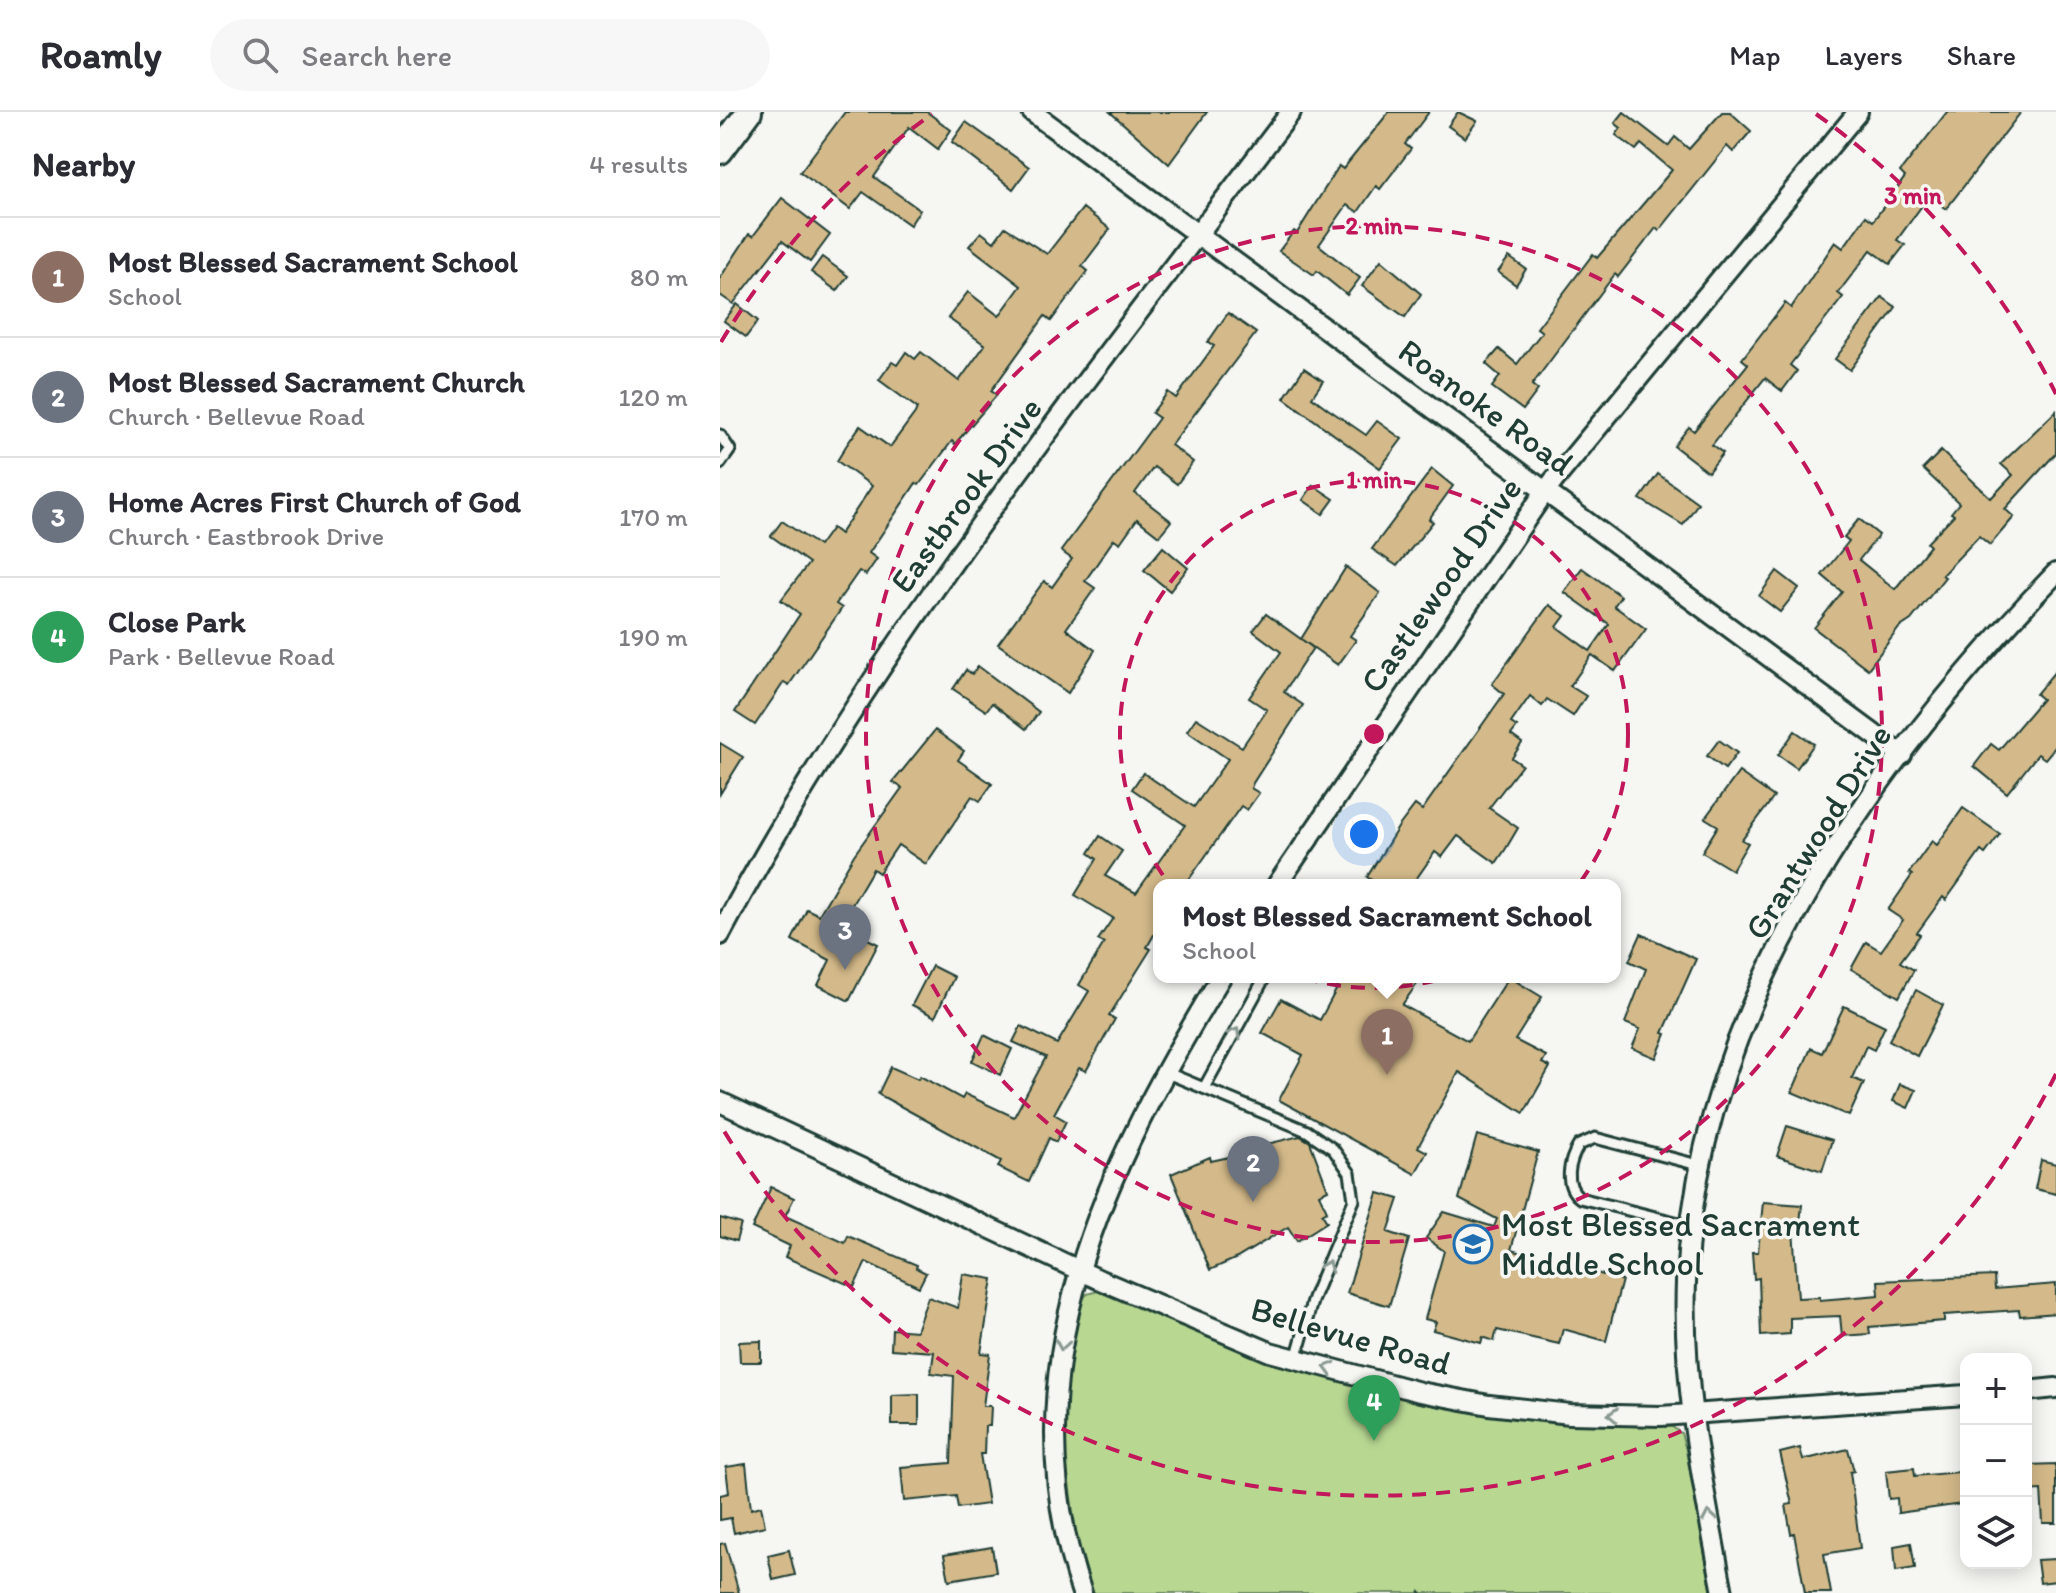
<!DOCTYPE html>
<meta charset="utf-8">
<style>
body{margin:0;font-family:Itim,sans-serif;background:#f7f7f7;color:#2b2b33}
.controls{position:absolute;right:24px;bottom:24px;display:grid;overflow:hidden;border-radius:16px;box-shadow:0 4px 20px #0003}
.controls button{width:72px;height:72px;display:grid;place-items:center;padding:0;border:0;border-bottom:2px solid #e1e1e2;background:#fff;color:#2b2b33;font:40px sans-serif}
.you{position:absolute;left:644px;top:722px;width:28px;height:28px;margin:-20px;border:6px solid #fff;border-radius:50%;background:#1a73e8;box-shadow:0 0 0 12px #1a73e833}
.badge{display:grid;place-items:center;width:52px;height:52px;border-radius:50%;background:#0b8043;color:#fff;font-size:26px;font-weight:700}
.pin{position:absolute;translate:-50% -66px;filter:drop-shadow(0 2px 4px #0008)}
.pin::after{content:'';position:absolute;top:42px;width:28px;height:24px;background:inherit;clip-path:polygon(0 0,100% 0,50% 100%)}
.popup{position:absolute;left:433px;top:767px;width:468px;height:104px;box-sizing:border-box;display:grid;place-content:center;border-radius:16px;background:#fff;filter:drop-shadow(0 2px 6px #0005);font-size:26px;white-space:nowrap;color:#7c7c81}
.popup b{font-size:30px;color:#2b2b33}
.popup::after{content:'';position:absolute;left:50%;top:100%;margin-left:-16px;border:16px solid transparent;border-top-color:#fff}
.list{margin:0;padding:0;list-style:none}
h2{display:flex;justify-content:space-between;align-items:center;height:104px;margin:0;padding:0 32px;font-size:34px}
h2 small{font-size:26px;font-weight:400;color:#7c7c81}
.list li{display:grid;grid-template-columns:52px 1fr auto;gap:24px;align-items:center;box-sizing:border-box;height:120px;padding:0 32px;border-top:2px solid #e1e1e2}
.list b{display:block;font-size:30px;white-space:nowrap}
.list p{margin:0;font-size:26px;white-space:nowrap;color:#7c7c81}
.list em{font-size:26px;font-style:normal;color:#7c7c81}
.icon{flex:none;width:44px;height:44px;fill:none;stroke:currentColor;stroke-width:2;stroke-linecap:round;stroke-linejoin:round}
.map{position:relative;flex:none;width:1336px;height:1481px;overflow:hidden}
header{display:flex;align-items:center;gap:48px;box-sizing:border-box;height:112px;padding:0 40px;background:#fff;border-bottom:2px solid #e1e1e2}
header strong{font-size:38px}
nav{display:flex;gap:44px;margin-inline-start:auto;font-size:28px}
.search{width:560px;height:72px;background:#f7f7f7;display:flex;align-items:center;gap:20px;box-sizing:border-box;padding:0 28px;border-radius:44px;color:#7c7c81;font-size:30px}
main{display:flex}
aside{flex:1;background:#fff}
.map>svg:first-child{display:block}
</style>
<header>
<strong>Roamly</strong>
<div class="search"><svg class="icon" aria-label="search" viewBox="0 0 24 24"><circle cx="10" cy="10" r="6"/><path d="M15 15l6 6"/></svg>Search here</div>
<nav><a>Map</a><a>Layers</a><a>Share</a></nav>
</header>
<main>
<aside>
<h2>Nearby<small>4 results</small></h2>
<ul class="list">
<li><span class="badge" style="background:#8d6e63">1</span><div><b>Most Blessed Sacrament School</b><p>School</p></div><em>80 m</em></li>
<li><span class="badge" style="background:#6b7280">2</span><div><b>Most Blessed Sacrament Church</b><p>Church · Bellevue Road</p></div><em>120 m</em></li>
<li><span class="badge" style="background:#6b7280">3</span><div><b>Home Acres First Church of God</b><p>Church · Eastbrook Drive</p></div><em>170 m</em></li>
<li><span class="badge" style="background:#2e9e5b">4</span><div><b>Close Park</b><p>Park · Bellevue Road</p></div><em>190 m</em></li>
</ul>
</aside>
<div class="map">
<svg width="1336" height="1481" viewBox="0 0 1336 1481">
<rect width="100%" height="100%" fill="#f6f6f2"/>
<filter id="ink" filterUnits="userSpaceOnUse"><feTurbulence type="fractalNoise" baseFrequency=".0125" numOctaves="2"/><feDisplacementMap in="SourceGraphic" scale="16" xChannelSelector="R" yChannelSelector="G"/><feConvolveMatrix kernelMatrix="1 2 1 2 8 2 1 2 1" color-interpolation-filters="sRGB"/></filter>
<g filter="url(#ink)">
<polygon fill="#b8d892" stroke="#6c8a63" stroke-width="2" points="378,1179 587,1260 708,1290 812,1306 952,1315 961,1321 966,1338 992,1481 373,1481 357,1427 344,1336 349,1241 358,1193 367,1182"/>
<g fill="#d4ba8a" stroke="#1f3d34" stroke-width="2">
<polygon points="125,0 207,0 231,18 218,37 189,15 154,65 200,98 190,113 143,80 130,97 80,60"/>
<polygon points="390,0 487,0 449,52"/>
<polygon points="669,0 709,0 685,32 691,37 660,77 656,74 638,100 627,93 599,133 640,166 627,183 597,159 594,163 559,139 574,119 577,121 619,54 623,57"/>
<polygon points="738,0 757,9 745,26 728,14"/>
<polygon points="904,0 948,34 955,25 969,37 1002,0 1010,0 1031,19 1013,40 1007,34 939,119 936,116 898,165 895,162 812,273 818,278 803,298 772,275 780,264 766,252 779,237 797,252 822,220 817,216 873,142 877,146 952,58 921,32 916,38 896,23 901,16 895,11"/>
<polygon points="1227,0 1301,0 1226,97 1209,84 1177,128 1185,133 1170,152 1151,138 1118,181 1123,185 1070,253 1077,259 1062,279 1045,266 992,333 1003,341 988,360 954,334 969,315 974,319 1028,252 1022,247 1065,191 1071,196 1115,130 1123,136 1146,104 1153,109 1185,65 1180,60"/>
<polygon points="246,10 309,55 293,77 232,30"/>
<polygon points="62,86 110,123 90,150 62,129 13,192 0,183 0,166 29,122 33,124"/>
<polygon points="363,96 390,117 362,154 368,159 331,209 325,204 271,279 277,283 235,332 232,329 199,373 196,371 149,441 157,447 146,463 139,459 116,492 122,496 69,573 64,570 35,613 15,600 80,502 61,488 89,451 51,424 62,409 99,434 112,416 120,422 152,374 117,349 126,334 140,314 170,335 195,301 197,296 159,268 172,250 177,253 186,240 195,247 201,240 239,269 265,233 228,206 248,180 279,204 301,174 249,134 261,120 274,130 285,115 327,142"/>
<polygon points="102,145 128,164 117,179 91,160"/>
<polygon points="789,145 806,157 796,173 778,160"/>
<polygon points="661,148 701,182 685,205 642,174"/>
<polygon points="1162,185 1176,195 1130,258 1115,247"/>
<polygon points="17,192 38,209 26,225 4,209"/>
<polygon points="508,201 536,221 451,333 473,350 457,372 434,355 415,381 451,409 439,424 417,407 400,431 394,427 365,469 375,476 346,517 375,538 348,581 278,532 324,469 332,475 352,447 341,439 439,306 432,301 448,280 456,286 494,234 488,230"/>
<polygon points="584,256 603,269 592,285 608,297 646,323 657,309 682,327 660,356 564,286"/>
<polygon points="1336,299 1336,341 1285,397 1294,405 1270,433 1259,424 1222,463 1225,465 1191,508 1179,516 1148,557 1094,516 1122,480 1102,463 1129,429 1124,425 1139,407 1159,423 1139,448 1175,477 1210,434 1207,431 1234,403 1231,401 1239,391 1203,357 1221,339 1271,386 1293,363 1281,352"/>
<polygon points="712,357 733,374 709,407 713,410 677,454 652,437"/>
<polygon points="938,362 978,391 963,413 920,387"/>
<polygon points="593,373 614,387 603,402 583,388"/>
<polygon points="443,435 468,456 450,479 424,458"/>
<polygon points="626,455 660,481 630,524 636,528 618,553 581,527 593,536 564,580 583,593 533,671 531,676 539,681 527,698 521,694 465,773 439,773 439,814 427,835 431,837 389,904 395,907 366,959 359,956 334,1002 346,1009 336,1030 329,1026 309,1070 278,1055 281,1049 158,982 171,955 198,967 200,964 242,987 245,982 294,1005 326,945 293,930 301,914 337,932 369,879 359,873 384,831 378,828 393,806 355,783 377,747 369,741 380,724 402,739 385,764 416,781 465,713 412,677 423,661 474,695 508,647 467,619 476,606 522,635 547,598 529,586 561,540 533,519 546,502 581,527"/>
<polygon points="862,456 901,484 894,494 926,517 895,559 872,543 850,574 866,584 853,604 827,587 822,594 810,584 791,611 797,615 791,623 802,631 792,646 802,653 769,696 798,716 785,738 776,751 738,724 722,745 715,740 692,773 659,773 647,765 679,714 695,693 702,698 784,582 772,572 829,493 845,504 837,515 870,539 889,512 844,480"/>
<polygon points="1057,459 1079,476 1060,500 1039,484"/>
<polygon points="258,554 319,600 306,617 272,591 266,599 233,577 246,558 252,562"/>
<polygon points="1336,558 1336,634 1325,647 1318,642 1287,681 1254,654 1271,632 1279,638 1322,587 1316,582"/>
<polygon points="215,618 244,639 238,648 272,672 260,689 252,684 206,752 178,733 159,761 153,757 130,796 145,804 135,821 158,832 129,889 98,873 110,848 72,828 87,797 99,803 134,743 182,676 173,670"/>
<polygon points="1075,619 1094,632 1077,656 1058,643"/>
<polygon points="999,628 1017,641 1005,657 987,644"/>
<polygon points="0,631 23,645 0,682"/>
<polygon points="1019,660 1054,685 1022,728 1028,731 1012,758 982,740 998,714 985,706"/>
<polygon points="1243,696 1280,722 1265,742 1261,739 1226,788 1223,785 1197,821 1200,823 1180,850 1194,858 1179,885 1131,857 1146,830 1161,839 1183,808 1168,798 1192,763 1189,761 1212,729 1217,733"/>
<polygon points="921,822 976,847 943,921 946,922 936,946 912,936 920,917 905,911 926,857 909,849"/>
<polygon points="212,854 234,865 215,905 192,893"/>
<polygon points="623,865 702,865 682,893 748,929 789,865 822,885 795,928 826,944 822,951 830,955 804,1001 739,960 698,1035 707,1040 695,1062 559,988 583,943 542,921 561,887 600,908"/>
<polygon points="1196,878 1223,893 1197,944 1169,928"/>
<polygon points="1124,894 1165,914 1154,938 1146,934 1132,966 1144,971 1129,1004 1072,980 1091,936 1102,941"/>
<polygon points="264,923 292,937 280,963 252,949"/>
<polygon points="1180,972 1196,978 1188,996 1173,989"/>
<polygon points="1067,1014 1112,1028 1102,1059 1057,1044"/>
<polygon points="757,1023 818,1040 791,1138 902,1168 886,1229 843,1217 839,1232 777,1218 774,1229 763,1225 761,1231 713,1218 716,1210 705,1207 724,1139 706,1126 724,1100 774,1115 777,1107 739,1087"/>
<polygon points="580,1024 590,1030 608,1078 599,1082 607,1099 602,1102 607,1110 577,1129 568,1115 517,1146 490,1158 451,1062 490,1045 491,1049 536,1039 535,1035"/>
<polygon points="1321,1048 1336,1052 1336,1082 1315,1077"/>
<polygon points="51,1075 74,1086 65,1104 125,1131 128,1124 197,1153 196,1156 206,1161 199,1175 146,1150 134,1175 65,1145 70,1134 32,1116"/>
<polygon points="658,1081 679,1087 668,1120 689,1127 669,1194 627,1181"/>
<polygon points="1043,1090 1082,1093 1079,1119 1073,1118 1078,1186 1100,1185 1100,1188 1159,1183 1158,1169 1274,1164 1275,1177 1336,1172 1336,1201 1300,1204 1299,1198 1224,1203 1224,1209 1149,1215 1150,1222 1122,1224 1120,1204 1070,1206 1070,1222 1041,1224 1039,1166 1034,1167 1032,1140 1038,1140"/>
<polygon points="0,1106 21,1112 16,1129 0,1124"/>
<polygon points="243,1162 273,1167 261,1241 270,1242 263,1294 271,1294 270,1314 265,1314 264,1342 260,1342 268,1392 238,1396 236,1384 184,1389 181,1355 231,1351 234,1264 211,1261 214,1240 171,1237 172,1217 196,1219 208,1185 238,1196"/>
<polygon points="41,1229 41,1250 20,1250 19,1230"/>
<polygon points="199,1282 199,1313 172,1313 172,1283"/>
<polygon points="1080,1336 1083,1348 1128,1337 1134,1359 1130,1360 1140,1436 1104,1442 1111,1481 1085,1481 1074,1421 1071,1422 1066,1393 1072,1392 1060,1341"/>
<polygon points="26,1352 31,1397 41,1394 45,1414 14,1421 11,1406 0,1408 0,1383 9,1381 6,1355"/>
<polygon points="1336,1352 1336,1411 1323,1411 1321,1378 1306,1379 1306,1353"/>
<polygon points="1194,1356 1195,1364 1239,1360 1242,1392 1178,1401 1177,1386 1169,1387 1166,1359"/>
<polygon points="5,1431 19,1481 0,1481 0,1432"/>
<polygon points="1191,1431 1195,1456 1176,1459 1174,1434"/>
<polygon points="272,1435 276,1460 229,1468 224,1443"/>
<polygon points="69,1438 75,1463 53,1468 48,1443"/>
<polygon points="1336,1447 1336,1469 1320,1471 1317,1448"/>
</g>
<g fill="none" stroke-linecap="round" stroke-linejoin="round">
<g stroke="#1f3d34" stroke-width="15">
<g id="service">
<polyline points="0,323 10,338 0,352"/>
<polyline points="445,960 587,1019 613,1037 630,1061 634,1088 593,1186 576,1247"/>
<polyline points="484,976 545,865"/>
<path d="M 971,1114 L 860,1086 C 843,1073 849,1049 859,1033 L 875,1026 L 982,1054"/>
</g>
</g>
<g stroke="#1f3d34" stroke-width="24">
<g id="minor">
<polyline points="312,0 1182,643"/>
<polyline points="557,773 826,378 1138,0"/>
<path d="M 0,823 C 157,528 370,266 571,0"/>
<polyline points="0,990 380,1168 550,1240 700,1280 769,1293 850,1302 941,1304 1246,1283"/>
<polyline points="1306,1279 1336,1276"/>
<path d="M 362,1481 C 284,1258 387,1052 501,865"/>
<path d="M 1003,1481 C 984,1377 962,1276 966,1170 C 977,895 1153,652 1336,461"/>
</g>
</g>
<g stroke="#1f3d34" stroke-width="30">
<polyline id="secondary" points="0,39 29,0"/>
</g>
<polyline stroke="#1f3d34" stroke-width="4" stroke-dasharray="2 6" stroke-linecap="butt" points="700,1481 702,1477"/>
<use href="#service" stroke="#f6f6f2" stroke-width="9"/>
<use href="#minor" stroke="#f6f6f2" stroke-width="18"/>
<use href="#secondary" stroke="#f6f6f2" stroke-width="24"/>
</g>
<defs><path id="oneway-chevron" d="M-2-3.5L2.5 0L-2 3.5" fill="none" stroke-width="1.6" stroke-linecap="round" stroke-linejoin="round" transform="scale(2)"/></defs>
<g stroke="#8a9a93">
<use href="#oneway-chevron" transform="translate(515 921) rotate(-61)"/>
<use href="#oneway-chevron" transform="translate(607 1154) rotate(-66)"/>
<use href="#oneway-chevron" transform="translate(342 1233) rotate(99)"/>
<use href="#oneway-chevron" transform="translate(609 1256) rotate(-164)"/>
<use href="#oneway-chevron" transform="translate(893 1303) rotate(-178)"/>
<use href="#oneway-chevron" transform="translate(989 1404) rotate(-100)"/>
</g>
</g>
<g fill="none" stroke="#c2185b" stroke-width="4" stroke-dasharray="14 10">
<circle cx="654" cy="622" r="254"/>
<circle cx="654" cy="622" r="508"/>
<path d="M1336 962A762 762 0 0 1 1 1014M1 230A762 762 0 0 1 212 2M1096 2A762 762 0 0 1 1336 282"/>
</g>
<defs>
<g id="school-ring" transform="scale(2)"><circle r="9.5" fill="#f6f6f2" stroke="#1f6fb2" stroke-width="1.5"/><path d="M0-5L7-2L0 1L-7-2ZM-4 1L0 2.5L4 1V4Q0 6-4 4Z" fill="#1f6fb2"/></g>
</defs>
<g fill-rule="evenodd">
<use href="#school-ring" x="753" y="1132"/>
</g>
<g text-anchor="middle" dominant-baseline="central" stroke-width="7" stroke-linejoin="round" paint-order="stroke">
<g font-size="34" fill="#1f3d34" stroke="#f6f6f2">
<text transform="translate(766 295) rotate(36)">Roanoke Road</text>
<text transform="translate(246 383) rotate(-54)">Eastbrook Drive</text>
<text transform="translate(721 473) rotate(-55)">Castlewood Drive</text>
<text transform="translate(1098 720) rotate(-58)">Grantwood Drive</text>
<text transform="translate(631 1224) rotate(16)">Bellevue Road</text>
</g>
<g font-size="34" fill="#1f3d34" stroke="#f6f6f2" text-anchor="start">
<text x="781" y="1112">Most Blessed Sacrament<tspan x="781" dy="39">Middle School</tspan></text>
</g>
</g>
<circle cx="654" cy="622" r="12" fill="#c2185b" stroke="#f6f6f2" stroke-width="4"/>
<g font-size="24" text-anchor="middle" font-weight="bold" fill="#c2185b" stroke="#f6f6f2" stroke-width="7" stroke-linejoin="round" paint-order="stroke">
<text x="1193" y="92">3 min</text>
<text x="654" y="122">2 min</text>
<text x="654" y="376">1 min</text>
</g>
</svg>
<div class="controls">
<button>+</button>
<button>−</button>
<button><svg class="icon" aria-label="layers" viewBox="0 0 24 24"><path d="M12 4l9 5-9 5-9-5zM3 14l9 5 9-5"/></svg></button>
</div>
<div class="you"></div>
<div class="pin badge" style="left:667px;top:963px;background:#8d6e63">1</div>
<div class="popup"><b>Most Blessed Sacrament School</b>School</div>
<div class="pin badge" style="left:533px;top:1090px;background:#6b7280">2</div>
<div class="pin badge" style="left:125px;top:858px;background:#6b7280">3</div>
<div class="pin badge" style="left:654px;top:1329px;background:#2e9e5b">4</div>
</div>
</main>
